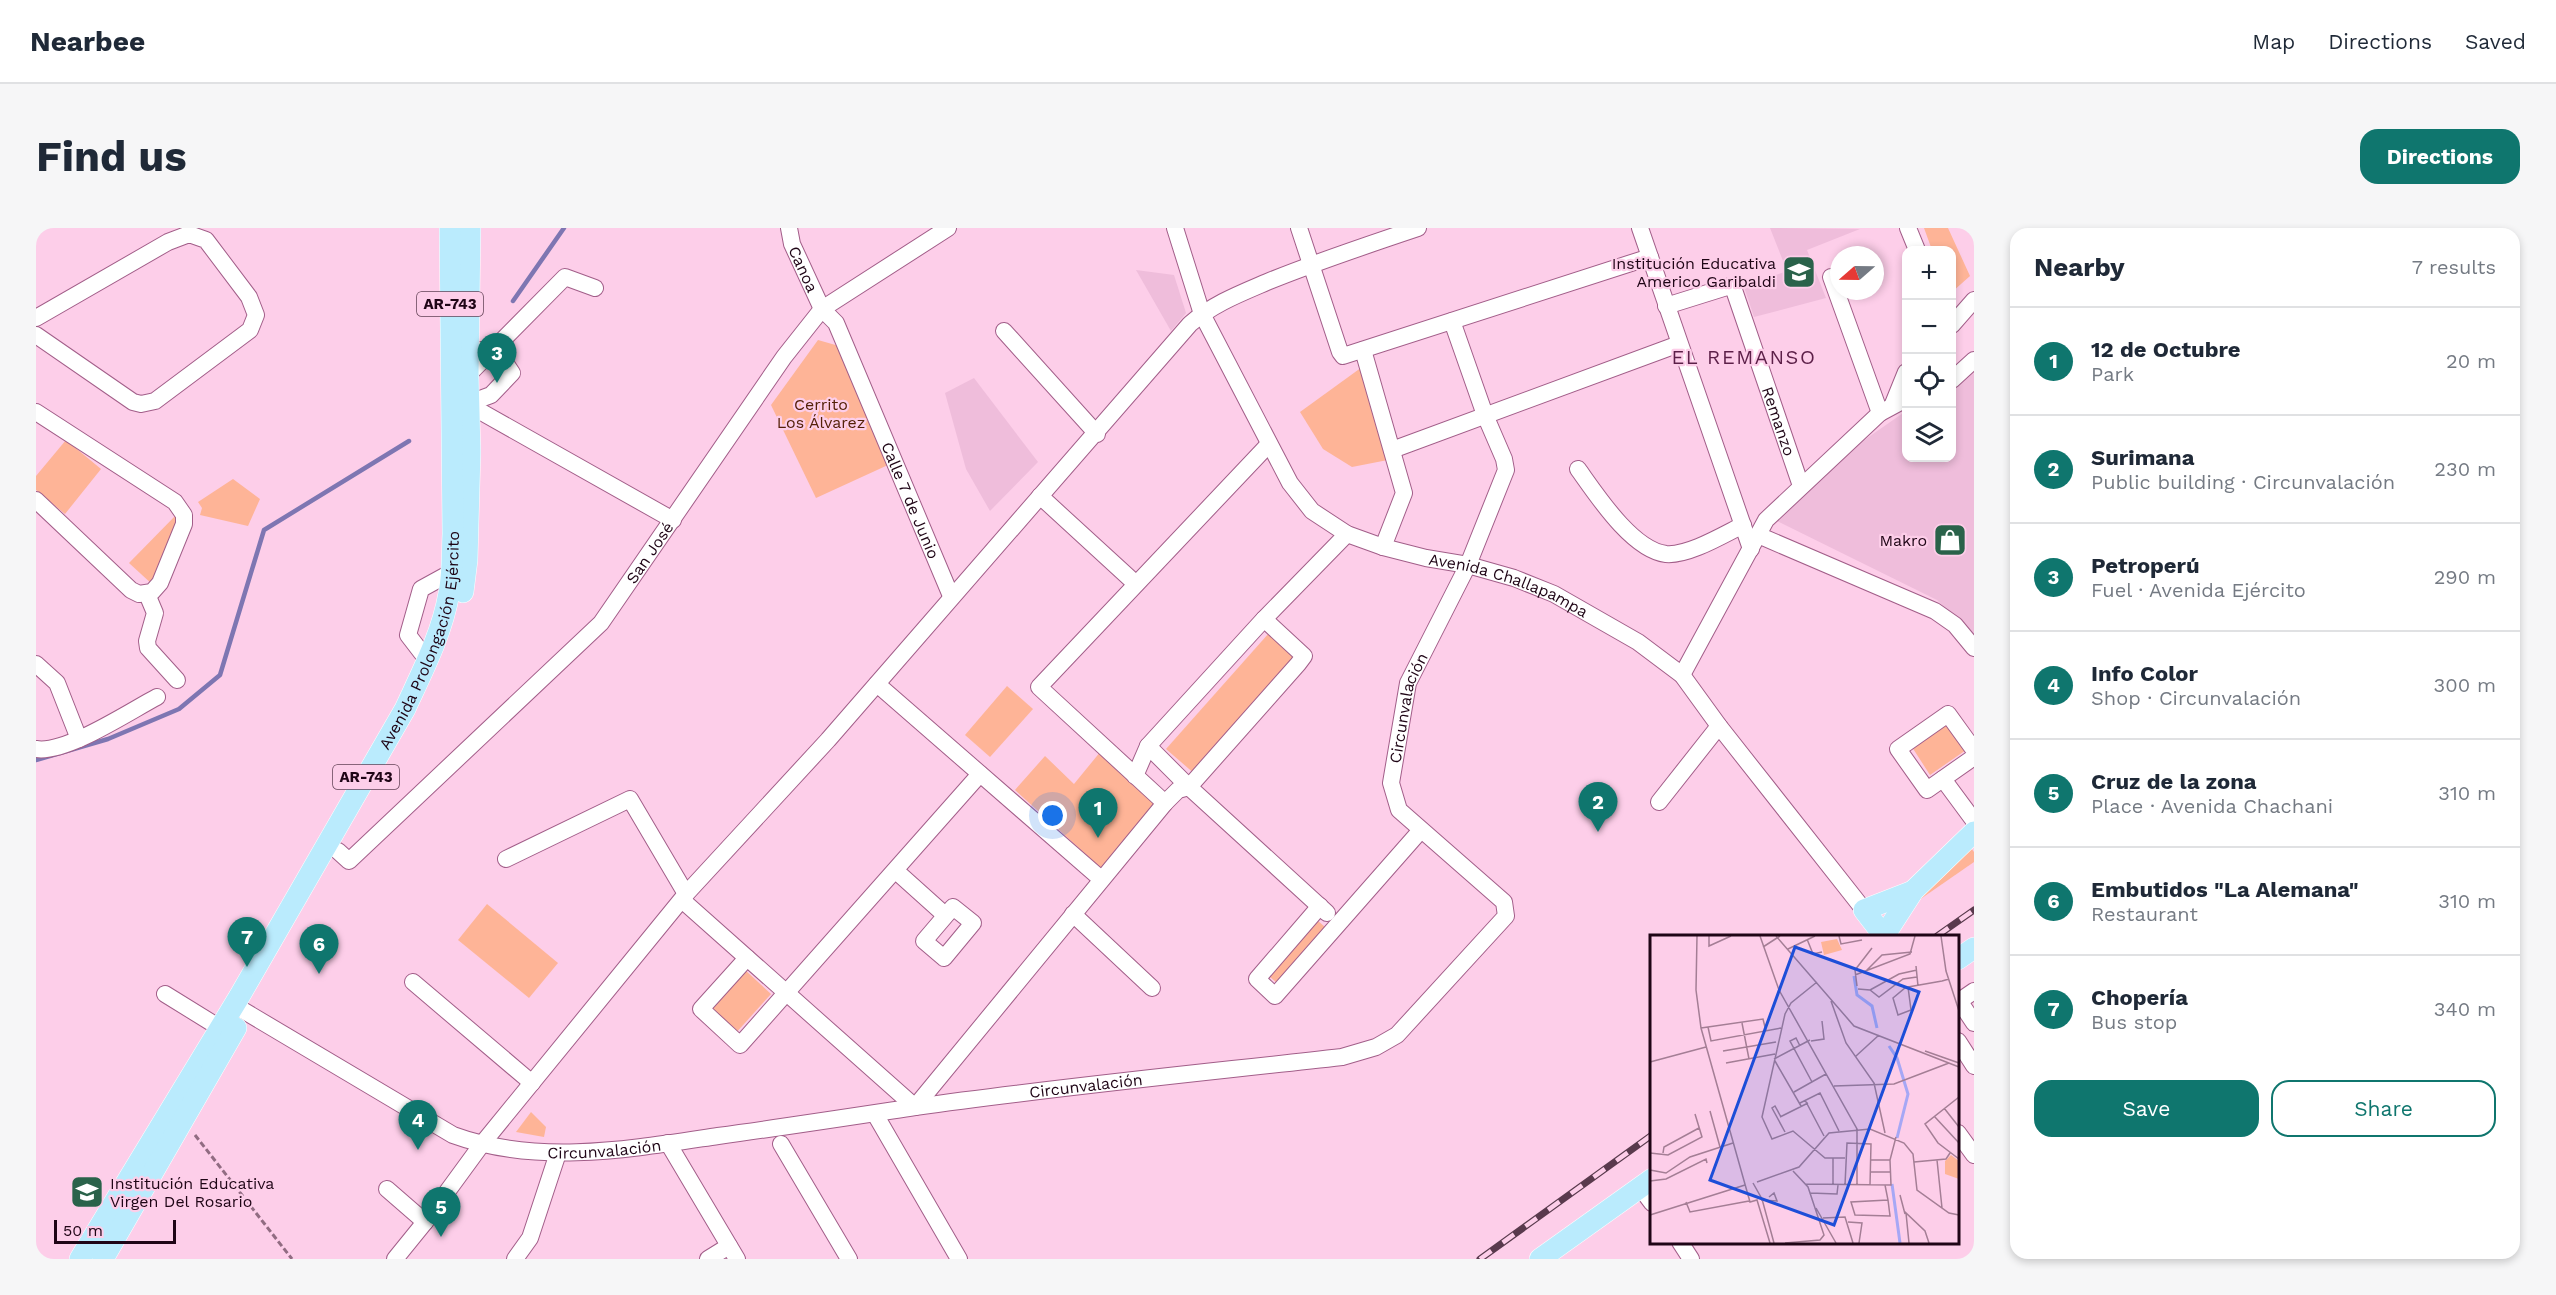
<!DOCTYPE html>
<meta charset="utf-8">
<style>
body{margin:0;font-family:"Work Sans",sans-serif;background:#f6f6f7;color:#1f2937}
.controls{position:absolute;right:18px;top:18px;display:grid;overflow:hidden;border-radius:12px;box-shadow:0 3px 9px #0003}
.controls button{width:54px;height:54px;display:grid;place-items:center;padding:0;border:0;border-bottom:2px solid #e0e1e3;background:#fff;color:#1f2937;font:30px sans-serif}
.compass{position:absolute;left:1794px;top:18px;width:54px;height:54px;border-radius:50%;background:#fff;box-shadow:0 3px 9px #0003;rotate:250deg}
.scale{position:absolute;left:18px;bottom:15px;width:122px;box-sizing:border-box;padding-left:6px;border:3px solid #1f0516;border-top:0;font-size:16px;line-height:21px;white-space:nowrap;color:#1f0516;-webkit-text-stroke:4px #fdcee9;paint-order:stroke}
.you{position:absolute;left:1017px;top:588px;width:21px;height:21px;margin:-15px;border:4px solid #fff;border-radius:50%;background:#1a73e8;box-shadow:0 0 0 9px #1a73e833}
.badge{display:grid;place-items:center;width:39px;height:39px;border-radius:50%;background:#0f766e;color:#fff;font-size:20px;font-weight:700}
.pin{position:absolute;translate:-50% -50px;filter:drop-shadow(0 2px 3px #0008)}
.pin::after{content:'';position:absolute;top:32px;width:21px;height:18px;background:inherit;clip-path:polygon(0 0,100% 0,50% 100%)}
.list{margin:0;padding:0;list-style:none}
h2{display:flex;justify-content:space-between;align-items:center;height:78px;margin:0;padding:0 24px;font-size:26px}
h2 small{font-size:20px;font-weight:400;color:#747a83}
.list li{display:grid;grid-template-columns:39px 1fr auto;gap:18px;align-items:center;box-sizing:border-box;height:108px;padding:0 24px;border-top:2px solid #e0e1e3}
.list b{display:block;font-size:22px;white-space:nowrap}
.list p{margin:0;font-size:20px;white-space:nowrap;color:#747a83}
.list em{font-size:20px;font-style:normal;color:#747a83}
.actions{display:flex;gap:12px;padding:18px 24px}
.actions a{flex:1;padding:14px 0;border:2px solid #0f766e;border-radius:18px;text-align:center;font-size:21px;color:#0f766e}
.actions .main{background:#0f766e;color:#fff}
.icon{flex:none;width:33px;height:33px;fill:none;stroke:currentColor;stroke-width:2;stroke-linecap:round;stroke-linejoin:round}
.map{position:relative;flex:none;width:1938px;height:1031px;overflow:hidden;border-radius:18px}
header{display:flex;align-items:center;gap:36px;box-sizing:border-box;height:84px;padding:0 30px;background:#fff;border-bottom:2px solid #e0e1e3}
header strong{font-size:28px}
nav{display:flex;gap:33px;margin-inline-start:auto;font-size:21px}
.intro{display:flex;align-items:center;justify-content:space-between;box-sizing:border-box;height:144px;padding:0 36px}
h1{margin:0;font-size:42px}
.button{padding:15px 27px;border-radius:18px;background:#0f766e;color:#fff;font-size:21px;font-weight:700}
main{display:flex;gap:36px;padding:0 36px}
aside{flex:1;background:#fff;border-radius:18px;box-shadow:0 3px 9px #0003}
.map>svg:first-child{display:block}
</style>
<header>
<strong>Nearbee</strong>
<nav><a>Map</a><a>Directions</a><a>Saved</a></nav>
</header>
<div class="intro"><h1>Find us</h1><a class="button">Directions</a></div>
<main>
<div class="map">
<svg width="1938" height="1031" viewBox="0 0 1938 1031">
<rect width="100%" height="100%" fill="#fdcee9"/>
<g fill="#efbddb">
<polygon points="1734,0 1824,1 1771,22 1790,70 1718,89 1708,59 1751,43"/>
<polygon points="1100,42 1138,47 1150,85 1135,103"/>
<polygon points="1938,145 1938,409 1901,372 1741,293 1824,215 1870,183 1870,230 1916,230 1916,163"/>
<polygon points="938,150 1002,234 954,283 930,241 909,165"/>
</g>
<g fill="#feb497">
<polygon points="1888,0 1912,0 1934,48 1916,64 1916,22 1896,22"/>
<polygon points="782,112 803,118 852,237 780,270 735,177"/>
<polygon points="1333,134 1362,230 1316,239 1287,221 1264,184"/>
<polygon points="30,212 65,241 29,286 0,262 0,248"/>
<polygon points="197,251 224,271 212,298 164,287 166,280 162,274"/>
<polygon points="144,283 117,357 93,335"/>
<polygon points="1233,405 1260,428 1160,547 1130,521"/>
<polygon points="971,458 997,481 954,529 929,507"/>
<polygon points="1911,496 1930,522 1894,547 1876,519"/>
<polygon points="1065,523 1120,574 1066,641 979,562 1009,528 1038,556"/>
<polygon points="1935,620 1938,624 1938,634 1860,688"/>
<polygon points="451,676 522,735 493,770 422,712"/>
<polygon points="1281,692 1289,699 1241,755 1233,748"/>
<polygon points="708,741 735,766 699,806 671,781"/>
<polygon points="495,884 510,899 508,909 480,904"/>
</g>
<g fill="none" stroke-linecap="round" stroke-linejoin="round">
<g stroke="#7e76b2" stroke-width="4.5">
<polyline points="477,73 528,0"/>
<polyline points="0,532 72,511 143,481 184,447 228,302 373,213"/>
</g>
<g stroke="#a25e89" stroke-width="18">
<g id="minor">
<path id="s1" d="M 753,0 L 756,16 L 786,81 L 800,95 L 915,368"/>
<path id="s2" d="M 1139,0 L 1166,86 L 1254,255 L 1276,283 L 1311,306 L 1347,319 L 1390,330 L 1432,337 L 1478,350 L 1518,366 L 1602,414 L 1646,447 L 1683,498 L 1828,682"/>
<polyline points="1263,0 1304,124 1307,128 1614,29"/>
<polyline points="1604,0 1715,321"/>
<polyline points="1872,0 1881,22"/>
<polyline points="1795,49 1844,185"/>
<path id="s3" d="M 1630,78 L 1694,58 L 1697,59 L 1765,258"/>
<polyline points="0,90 132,14 153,6 170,12 213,69 220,87 214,102 119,173 105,176 97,174 0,107"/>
<polyline points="1916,97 1938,72"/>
<polyline points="968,103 1061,206"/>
<polyline points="1327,122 1368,265 1347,319"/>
<polyline points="432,147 529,49 559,60"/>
<polyline points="1916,152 1938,132"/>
<polyline points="1857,176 1870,144"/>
<polyline points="428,177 455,167 476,145 468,133 445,122"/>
<polyline points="433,177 637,292"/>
<polyline points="0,184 139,274 148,287 148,296 124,355 116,364 103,366 95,362 0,272"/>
<polyline points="1356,222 1643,116"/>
<path d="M 1542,241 C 1560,266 1596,322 1630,326 C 1652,328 1687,307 1707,297"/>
<polyline points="1004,268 1100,356"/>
<polyline points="1722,307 1899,383 1919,397 1938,420"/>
<polyline points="111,366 119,385 111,413 112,420 141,452"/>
<polyline points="392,433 372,407 385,361 416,344"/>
<polyline points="0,436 21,455 43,511"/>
<polyline points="1646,447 1730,292 1844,185 1870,171"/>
<polyline points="841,456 1065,651"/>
<polyline points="1112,518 1153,559 1291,685"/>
<path d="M 0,521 C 30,526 94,483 121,469"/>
<polyline points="1938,522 1912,486 1862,521 1891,562 1938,529"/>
<polyline points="1099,548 1112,518 1228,391 1311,306"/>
<polyline points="1907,551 1938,593"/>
<polyline points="1623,574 1683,498"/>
<polyline points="1129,575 1003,459 1233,216"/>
<path id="s4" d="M 302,623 L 313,633 L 565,395 L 748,129 L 786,81 L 912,0"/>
<polyline points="470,631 594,571 650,666"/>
<polyline points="860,643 909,687"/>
<polyline points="646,672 879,879"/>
<polyline points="1284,678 1221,751 1239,768 1385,602"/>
<polygon points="917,679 937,695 908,730 888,713"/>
<polyline points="1037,686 1116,760"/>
<polyline points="711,730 665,781 704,817 944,546"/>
<polyline points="377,754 496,855"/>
<polyline points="129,766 184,800"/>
<polyline points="1922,774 1938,763"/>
<polyline points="1924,774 1938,795"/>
<path id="s5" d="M 198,777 L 417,907 C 502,938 595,921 682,908 C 748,899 813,889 879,879 C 1021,859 1164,845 1306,829 L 1340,819 L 1361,807 L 1470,688 L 1468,674 L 1363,582 L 1355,555 L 1372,455 L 1432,337 L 1470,242 L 1468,231 L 1449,187 L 1416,93"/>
<polyline points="1922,813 1938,838"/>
<polyline points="879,879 1129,575 1142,562 1153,559 1262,436 1268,428 1228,391"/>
<polyline points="839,886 923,1031"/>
<polyline points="1922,905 1938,927"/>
<polyline points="632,915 701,1031"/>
<polyline points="745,916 813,1031"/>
<polyline points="1604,959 1616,975"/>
<polyline points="351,961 389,994"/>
<polyline points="1644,1014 1655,1031"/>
<path d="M 359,1031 L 389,994 L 446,916 L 650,666 L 792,512 L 1154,96 C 1177,76 1203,66 1231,54 C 1280,34 1331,17 1382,0"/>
<polyline points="479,1031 494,1010 522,925"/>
<polyline points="672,1031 693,1018"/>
</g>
</g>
<g stroke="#fff" stroke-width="22">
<g id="major">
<polyline points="427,364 431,332 434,224 432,147 434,0"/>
<polyline points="1848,708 1877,663 1938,604"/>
<polyline points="1848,708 1828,682 1877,663"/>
<polyline points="1922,731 1938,720"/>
<path id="s6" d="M 44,1031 L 203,769 L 369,481 C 386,444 406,406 413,365 C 417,346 416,325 417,306 L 414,0"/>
<polyline points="67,1031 200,800"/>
<polyline points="1504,1031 1616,951"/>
</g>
</g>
<polyline stroke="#916c82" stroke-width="3" stroke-dasharray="6 3" stroke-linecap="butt" points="159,907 256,1031"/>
<use href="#minor" stroke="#fff" stroke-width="16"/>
<use href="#major" stroke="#baebfd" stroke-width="21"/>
<g stroke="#593a4d" stroke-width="7">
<g id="rail">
<polyline points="1901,708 1938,682"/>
<polyline points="1444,1031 1616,907"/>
</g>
</g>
<use href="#rail" stroke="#fdcee9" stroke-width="4.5" stroke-dasharray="14" stroke-linecap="butt"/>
</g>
<defs>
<g id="school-square" transform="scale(1.725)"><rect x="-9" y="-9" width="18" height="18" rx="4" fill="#2a624a" stroke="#fdcee9"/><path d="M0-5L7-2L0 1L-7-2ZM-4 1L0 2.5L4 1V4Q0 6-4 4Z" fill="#fff"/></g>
<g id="shop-square" transform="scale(1.725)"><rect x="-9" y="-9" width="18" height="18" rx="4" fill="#2a624a" stroke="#fdcee9"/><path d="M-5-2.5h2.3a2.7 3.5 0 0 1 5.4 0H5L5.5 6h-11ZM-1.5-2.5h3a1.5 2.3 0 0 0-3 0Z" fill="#fff"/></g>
</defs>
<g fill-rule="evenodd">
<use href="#school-square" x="1763" y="44"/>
<use href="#shop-square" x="1914" y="312"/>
<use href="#school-square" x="51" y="964"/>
</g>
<g text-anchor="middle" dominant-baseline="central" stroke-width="4.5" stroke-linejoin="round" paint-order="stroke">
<g fill="#fdcee9" stroke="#624155" stroke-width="1.5">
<rect x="381" y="64" width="66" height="24" rx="4.5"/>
<rect x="297" y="537" width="66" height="24" rx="4.5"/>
</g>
<g font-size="15" font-weight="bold" fill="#1f0516">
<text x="414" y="76">AR-743</text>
<text x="330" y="549">AR-743</text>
</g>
<g font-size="16" fill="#1f0516" stroke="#fdcee9" text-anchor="end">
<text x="1740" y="35">Institución Educativa<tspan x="1740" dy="18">Americo Garibaldi</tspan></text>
<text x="1891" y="312">Makro</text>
<text x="74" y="955" text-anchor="start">Institución Educativa<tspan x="74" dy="18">Virgen Del Rosario</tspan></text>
</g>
<g font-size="16" fill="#1f0516" stroke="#fdcee9">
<text stroke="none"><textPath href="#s1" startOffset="44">Canoa</textPath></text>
<text stroke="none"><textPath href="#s3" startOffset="212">Remanzo</textPath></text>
<text stroke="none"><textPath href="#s1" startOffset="300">Calle 7 de Junio</textPath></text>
<text stroke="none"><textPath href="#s4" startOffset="447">San José</textPath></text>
<text stroke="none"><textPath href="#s2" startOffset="528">Avenida Challapampa</textPath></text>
<text stroke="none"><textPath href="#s6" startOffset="710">Avenida Prolongación Ejército</textPath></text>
<text stroke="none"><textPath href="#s5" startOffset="1632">Circunvalación</textPath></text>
<text stroke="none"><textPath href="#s5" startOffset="894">Circunvalación</textPath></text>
<text stroke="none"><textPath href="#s5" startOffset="408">Circunvalación</textPath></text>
</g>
<g font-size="16" fill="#542007" stroke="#fdcee9">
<text x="785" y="176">Cerrito<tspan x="785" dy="18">Los Álvarez</tspan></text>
</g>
<g font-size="20" letter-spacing="1.5" fill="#5c1f48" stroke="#fdcee9">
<text x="1708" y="129">EL REMANSO</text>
</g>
</g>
<g transform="translate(1614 707)">
<rect width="309" height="309" fill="#fdcee9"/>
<path d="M 187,4 L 192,15 L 174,20 L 171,7 ZM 301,220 L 309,226 L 309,244 L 295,239 L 295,226 Z" fill="#feb497"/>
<path fill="none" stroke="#a6a7f5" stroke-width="3" d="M 204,41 L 207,60 L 222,71 L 227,93M 239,111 L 247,123 L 258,159 L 247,203M 242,249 L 250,308"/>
<path fill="none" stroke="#a47e95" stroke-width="1.5" d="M 47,1 L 46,55 L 51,93 L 100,267 L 107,265 L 120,308M 59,1 L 59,11 L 81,1M 110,1 L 129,55 L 207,194 L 207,250M 126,1 L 204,91 L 309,132M 189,1 L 191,9 L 212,5M 291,1 L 296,36 L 309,76M 157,4 L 163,19 L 172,17M 113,12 L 130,1M 138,14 L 165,1M 266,31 L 268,51M 216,36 L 232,20 L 262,17M 205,40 L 260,19 L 265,1M 167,47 L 141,68 L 135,79 L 112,182 L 122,204 L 143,196 L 175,223 L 195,223M 207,51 L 205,35 L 222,13M 258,52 L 261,75 L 248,80 L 243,63 L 255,53 L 258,52 L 292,46 L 299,44M 208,54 L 220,55 L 229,62 L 253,44 L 267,42M 220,55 L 249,39 L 267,35M 181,66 L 196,108 L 224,148 L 235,198M 92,88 L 99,124M 58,92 L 61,106 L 131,93M 51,93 L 113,84 L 116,96M 161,106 L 174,104 L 172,86M 150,111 L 146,103 L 140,106 L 162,147M 73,116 L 126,107M 275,116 L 309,128M 206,121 L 229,100M 124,124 L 160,105M 125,126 L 151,171M 0,127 L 56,112M 76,128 L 125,119M 184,151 L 244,149 L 299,128M 144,157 L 176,139M 309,162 L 275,189 L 288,208 L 309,224M 155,165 L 174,201M 150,168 L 170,158 L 189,196M 294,173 L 309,192M 60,176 L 70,212M 284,181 L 309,208M 130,182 L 158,168M 131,182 L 125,171 L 122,173 L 135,197M 0,218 L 18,220 L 52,202 L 45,179M 13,218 L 14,212 L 49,193M 183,223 L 183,250M 220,225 L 240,225M 287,225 L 292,273M 264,227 L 296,224 L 300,218M 0,235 L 16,238 L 40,222 L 83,208M 220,237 L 241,237M 0,246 L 16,244 L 56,224 L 57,228M 107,247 L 149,232 L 179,198 L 220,194 L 254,208 L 263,219 L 267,255 L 299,278 L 309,280M 103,248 L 112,264 L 124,308M 155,249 L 241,250 L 240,225 L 246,202M 195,250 L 197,208 L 221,209 L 220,250M 235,250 L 238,265 L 240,281 L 205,280 L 201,267 L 238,265M 160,258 L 187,259 L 188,250M 250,260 L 255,279M 111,265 L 127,266 L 124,258 L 119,262M 36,267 L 40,277 L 99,266M 166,273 L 186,308M 0,280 L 95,250M 173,283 L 195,282 L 203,308M 198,287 L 212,288 L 209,308M 135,308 L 170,305 L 174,300 L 158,252 L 143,236M 259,308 L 256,278 L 275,296 L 279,308"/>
<path fill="#1d4ed8" fill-opacity="0.15" stroke="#1d4ed8" stroke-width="3" d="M 145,12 L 269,57 L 184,290 L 60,245 Z"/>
<rect width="309" height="309" fill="none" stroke="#1f0516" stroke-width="3"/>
</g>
</svg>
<div class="controls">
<button>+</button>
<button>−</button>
<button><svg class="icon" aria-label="locate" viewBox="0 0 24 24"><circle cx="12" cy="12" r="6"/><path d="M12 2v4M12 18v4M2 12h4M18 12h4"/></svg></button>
<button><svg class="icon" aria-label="layers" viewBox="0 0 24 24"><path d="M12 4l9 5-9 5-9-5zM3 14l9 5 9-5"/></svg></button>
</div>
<svg class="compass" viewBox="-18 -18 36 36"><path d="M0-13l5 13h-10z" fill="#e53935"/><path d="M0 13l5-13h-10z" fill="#747a83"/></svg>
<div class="scale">50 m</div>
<div class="you"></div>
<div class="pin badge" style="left:1062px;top:610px">1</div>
<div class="pin badge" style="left:1562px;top:604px">2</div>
<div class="pin badge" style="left:461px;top:155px">3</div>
<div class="pin badge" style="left:382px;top:922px">4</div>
<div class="pin badge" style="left:405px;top:1009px">5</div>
<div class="pin badge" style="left:283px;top:746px">6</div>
<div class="pin badge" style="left:211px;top:739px">7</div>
</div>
<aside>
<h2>Nearby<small>7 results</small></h2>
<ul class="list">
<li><span class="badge">1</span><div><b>12 de Octubre</b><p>Park</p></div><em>20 m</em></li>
<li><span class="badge">2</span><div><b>Surimana</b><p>Public building · Circunvalación</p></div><em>230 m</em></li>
<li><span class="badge">3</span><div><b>Petroperú</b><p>Fuel · Avenida Ejército</p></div><em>290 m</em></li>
<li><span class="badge">4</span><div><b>Info Color</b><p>Shop · Circunvalación</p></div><em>300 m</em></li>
<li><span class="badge">5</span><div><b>Cruz de la zona</b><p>Place · Avenida Chachani</p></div><em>310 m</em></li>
<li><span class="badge">6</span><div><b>Embutidos &quot;La Alemana&quot;</b><p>Restaurant</p></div><em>310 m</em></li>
<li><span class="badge">7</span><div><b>Chopería</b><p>Bus stop</p></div><em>340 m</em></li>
</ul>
<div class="actions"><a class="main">Save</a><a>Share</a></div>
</aside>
</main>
